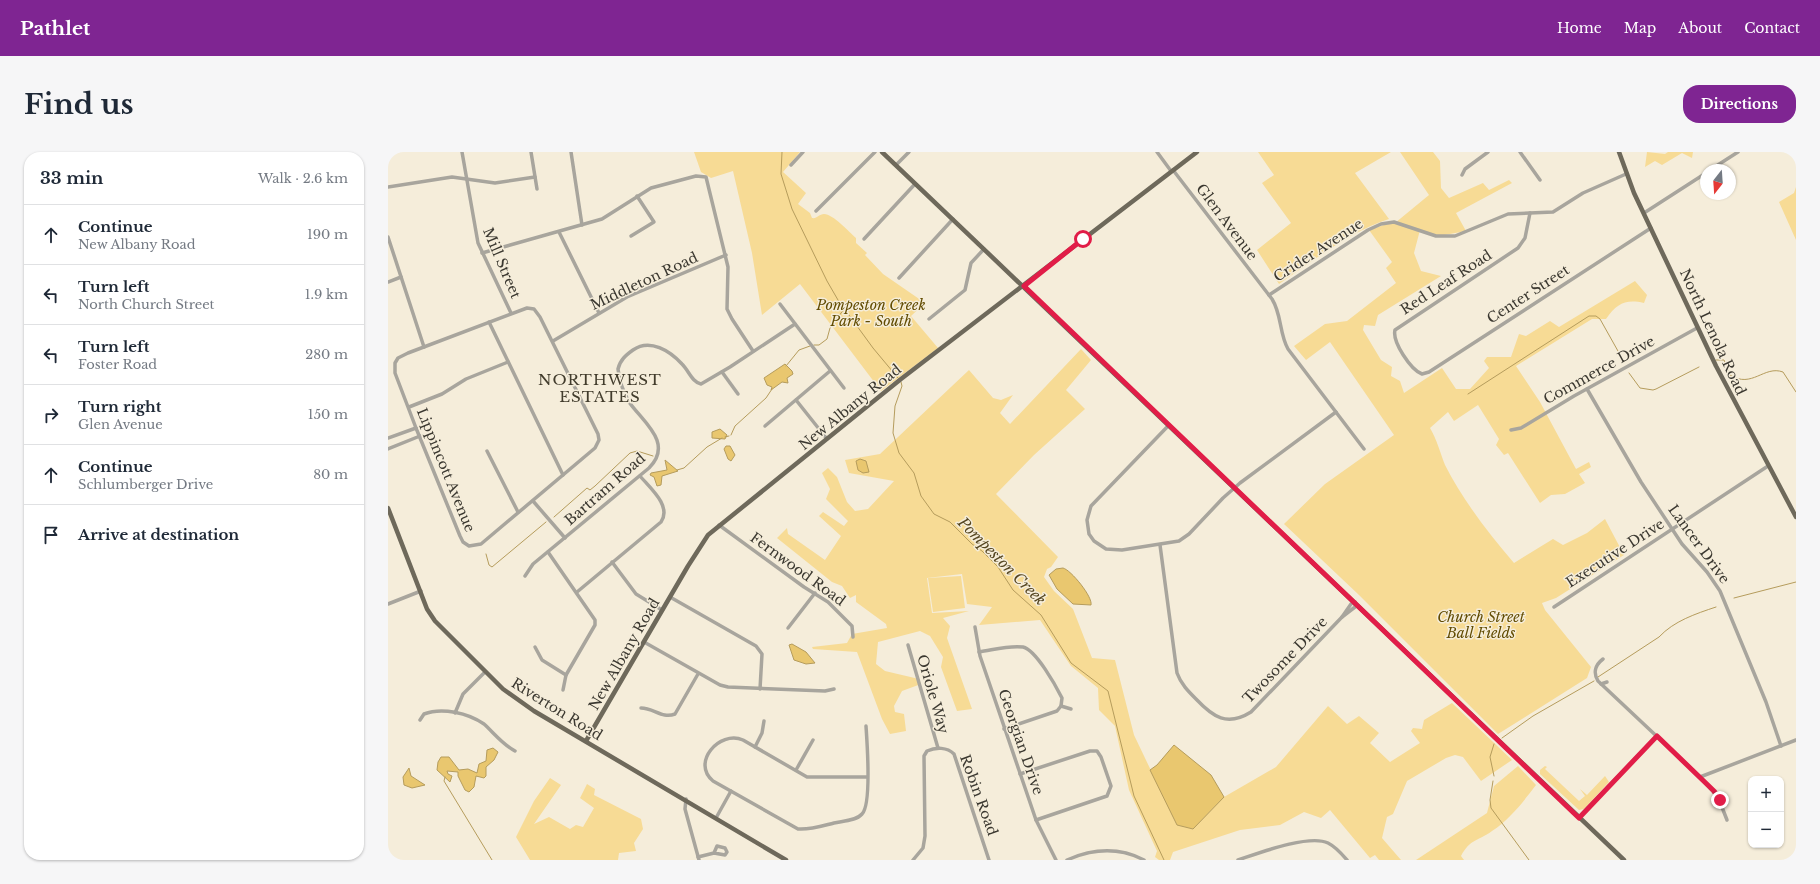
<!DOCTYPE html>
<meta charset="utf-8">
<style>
body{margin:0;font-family:"Libre Baskerville",serif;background:#f6f6f7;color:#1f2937}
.controls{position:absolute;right:12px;bottom:12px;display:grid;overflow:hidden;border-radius:8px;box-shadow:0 1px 3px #0004}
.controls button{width:36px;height:36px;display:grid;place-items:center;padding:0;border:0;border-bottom:1px solid #e0e1e3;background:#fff;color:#1f2937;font:20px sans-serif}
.compass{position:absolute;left:1312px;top:12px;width:36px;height:36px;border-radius:50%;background:#fff;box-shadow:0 1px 3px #0004;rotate:197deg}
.stop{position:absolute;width:12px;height:12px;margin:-9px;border:3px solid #e11d48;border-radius:50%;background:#fff}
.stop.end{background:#e11d48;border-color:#fff;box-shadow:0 1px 4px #0008}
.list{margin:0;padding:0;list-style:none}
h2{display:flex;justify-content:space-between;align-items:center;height:52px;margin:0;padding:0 16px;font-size:17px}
h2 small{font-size:13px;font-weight:400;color:#747a83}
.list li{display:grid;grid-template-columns:26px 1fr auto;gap:12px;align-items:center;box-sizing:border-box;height:60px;padding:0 16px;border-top:1px solid #e0e1e3}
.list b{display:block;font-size:15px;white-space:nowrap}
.list p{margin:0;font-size:13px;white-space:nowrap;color:#747a83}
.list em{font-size:13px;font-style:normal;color:#747a83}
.icon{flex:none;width:22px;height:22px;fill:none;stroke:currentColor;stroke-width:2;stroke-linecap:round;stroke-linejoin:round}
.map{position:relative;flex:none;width:1408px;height:708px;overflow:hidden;border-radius:16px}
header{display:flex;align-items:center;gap:24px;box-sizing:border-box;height:56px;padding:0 20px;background:#7f2592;color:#fff}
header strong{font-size:19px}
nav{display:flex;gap:22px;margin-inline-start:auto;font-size:14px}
.intro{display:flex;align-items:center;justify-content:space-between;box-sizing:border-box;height:96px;padding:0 24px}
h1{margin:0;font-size:28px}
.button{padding:10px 18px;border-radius:16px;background:#7f2592;color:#fff;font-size:14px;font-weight:700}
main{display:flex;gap:24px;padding:0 24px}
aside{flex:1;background:#fff;border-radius:16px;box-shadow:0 1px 3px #0004}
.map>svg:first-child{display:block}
</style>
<header>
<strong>Pathlet</strong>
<nav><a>Home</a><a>Map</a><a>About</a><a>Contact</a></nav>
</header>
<div class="intro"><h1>Find us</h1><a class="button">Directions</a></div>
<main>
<aside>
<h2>33 min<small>Walk · 2.6 km</small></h2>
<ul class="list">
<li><svg class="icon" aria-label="ahead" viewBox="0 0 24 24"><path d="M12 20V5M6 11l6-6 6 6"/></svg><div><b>Continue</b><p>New Albany Road</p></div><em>190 m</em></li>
<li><svg class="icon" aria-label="left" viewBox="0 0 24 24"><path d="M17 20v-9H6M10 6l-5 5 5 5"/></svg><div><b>Turn left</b><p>North Church Street</p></div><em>1.9 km</em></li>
<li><svg class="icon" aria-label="left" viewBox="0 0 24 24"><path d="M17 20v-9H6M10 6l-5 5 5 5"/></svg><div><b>Turn left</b><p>Foster Road</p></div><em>280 m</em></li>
<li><svg class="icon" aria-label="right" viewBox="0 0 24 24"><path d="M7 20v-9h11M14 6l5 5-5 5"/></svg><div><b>Turn right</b><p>Glen Avenue</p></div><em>150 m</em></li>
<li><svg class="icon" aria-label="ahead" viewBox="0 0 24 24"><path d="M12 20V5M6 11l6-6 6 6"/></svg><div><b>Continue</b><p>Schlumberger Drive</p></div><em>80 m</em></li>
<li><svg class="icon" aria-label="arrive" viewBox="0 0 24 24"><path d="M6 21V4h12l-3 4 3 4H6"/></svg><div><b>Arrive at destination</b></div></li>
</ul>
</aside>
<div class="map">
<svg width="1408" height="708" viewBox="0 0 1408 708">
<rect width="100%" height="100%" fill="#f5edda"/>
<g fill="#f7db95">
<path d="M 306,0 L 412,0 L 395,20 L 418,41 L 410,52 L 422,61 L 424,66 C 429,67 431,62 436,62 C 445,62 461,80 468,86 L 468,91 L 479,101 L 477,103 L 495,122 L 537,151 L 523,164 L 550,196 L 493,239 L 412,132 L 374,163 L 364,101 L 345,19 L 323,26 L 313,20 Z"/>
<path d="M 870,0 L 1003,0 L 967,21 L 1001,67 C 961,80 926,108 891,132 L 869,98 L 903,71 L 874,31 L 886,23 Z"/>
<path d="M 1012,0 L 1045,0 L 1052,9 L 1053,36 L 1061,46 L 1095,31 L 1101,38 L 1121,28 L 1124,31 L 1068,61 L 1078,79 L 1051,84 L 1032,78 L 1026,101 L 1033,119 L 1053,124 L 990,163 L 987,174 L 976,173 L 975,178 L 993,208 L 1004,215 L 1003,224 L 1012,229 L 1016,241 L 1054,216 L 1068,237 L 1082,237 L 1101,216 L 1096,209 L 1099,205 L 1123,205 L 1131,182 L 1138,184 L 1162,169 L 1171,175 L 1247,129 L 1259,143 L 1256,151 C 1238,147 1229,151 1218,167 L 1204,167 L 1128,214 L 1152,250 L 1188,317 L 1201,310 L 1203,315 L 1191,322 L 1197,331 L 1177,342 L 1163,343 L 1152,351 L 1120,301 L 1116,303 L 1108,293 L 1111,287 L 1090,253 L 1066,269 L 1060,260 L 1042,276 C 1049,288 1052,300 1057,313 C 1074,347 1101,382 1126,411 L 1165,387 L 1175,393 L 1199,381 L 1217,367 L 1236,403 L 1168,446 L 1154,451 L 1157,458 L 1203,515 L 1199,526 L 1110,582 L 971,443 L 896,372 L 937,332 L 1006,283 L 942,190 L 918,208 L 906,194 L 937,172 L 959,169 L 1008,131 L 998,116 L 1004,110 L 981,78 L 1002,71 L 1007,71 L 1041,43 Z"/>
<polygon points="1259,0 1277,2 1280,0 1305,0 1304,6 1294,1 1274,13 1267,9 1257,15"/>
<polygon points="1408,35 1408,88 1391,50 1406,41"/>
<polygon points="693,197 703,208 678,238 697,257 646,303 608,342 670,405 663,415 659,417 656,425 666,439 685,457 704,506 727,508 746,583 789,673 805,677 836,645 888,615 940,554 959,572 971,564 991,581 982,591 1002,610 1032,591 1023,579 1025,576 1034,577 1036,568 1064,551 1124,608 1093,629 1075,605 1067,603 1058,606 1019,629 1005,662 999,665 994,686 1013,708 991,708 987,703 982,706 942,658 933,666 916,660 892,673 852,678 785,700 782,708 771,708 767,705 769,699 741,638 727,574 711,558 710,536 683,514 652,468 591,473 604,455 579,452 574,422 539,426 544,461 581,459 555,466 562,474 559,486 584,557 569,559 553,515 555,505 542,484 532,479 490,490 488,512 497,519 531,527 533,532 514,539 506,554 507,560 516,562 518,579 502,582 494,567 469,500 425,497 424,495 459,491 464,482 499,476 498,472 468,450 468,443 462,446 454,434 444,430 389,386 399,376 400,382 437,408 453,384 431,364 435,360 456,374 460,369 438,347 442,337 434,321 440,316 449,325 459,350 467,359 480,357 506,329 461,321 457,308 492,302 581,218 605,246 613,248 625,243 612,261 622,272"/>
<polygon points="573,424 577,456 545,460 540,426"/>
<path d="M 1130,614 L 1148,633 C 1135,650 1122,667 1104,679 C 1089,690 1083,686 1073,704 L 1076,708 L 1028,708 L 1099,661 L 1106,634 Z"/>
<polygon points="1157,614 1159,615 1157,617 1191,649 1197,644 1192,637 1199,643 1217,624 1221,630 1196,657 1191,658 1152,622 1152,618"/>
<polygon points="162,626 173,633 146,672 161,665 182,677 188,673 195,675 206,656 192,646 199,632 207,637 206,643 253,667 255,677 246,691 248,699 231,701 230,708 142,708 128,685 146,649"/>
</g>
<g fill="#e9c76f" stroke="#b59c5c">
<polygon points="397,212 404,219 405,222 399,226 400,231 394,230 383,238 384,235 379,233 376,226"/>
<polygon points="332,277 339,283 337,287 324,286 324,280"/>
<polygon points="338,294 342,294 347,303 343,309 340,307 336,297"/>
<polygon points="472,307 478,309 481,320 475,321 470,318 468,309"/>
<polygon points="277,308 290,319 274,324 273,333 269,334 266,325 262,323 263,321 279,318"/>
<path d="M 675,416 C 683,418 705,445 703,453 L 685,452 L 669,437 L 661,423 L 668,417 Z"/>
<polygon points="404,492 418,500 427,511 418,512 406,508 401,493"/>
<polygon points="786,593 823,623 836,645 805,677 789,673 762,618 769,613"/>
<polygon points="105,596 110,600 106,608 98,615 98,624 96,626 88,624 86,635 81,640 77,638 70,624 70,620 59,619 60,622 64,624 62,630 49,618 50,610 53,605 61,605 71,618 80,617 89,621 91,612 98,609 99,598"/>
<polygon points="21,616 23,624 37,633 24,636 16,633 15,625"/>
</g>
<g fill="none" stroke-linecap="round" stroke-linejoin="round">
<g stroke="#b59c5c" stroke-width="1">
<polyline points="394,0 393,22 404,57 439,129 450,148 485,196 510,226"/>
<polyline points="426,193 431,193 439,187 442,176 456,157"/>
<path d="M 1328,208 L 1336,208 L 1342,223 C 1364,237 1376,213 1395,220 L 1408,240"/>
<polyline points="398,214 411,198 422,194"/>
<polyline points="1241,221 1252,236 1265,238 1268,237 1311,215"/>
<polyline points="513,230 514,234 507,254 505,281 511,301 526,321 533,344 546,362 562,370 584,392 594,399 610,415 625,438 653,463 683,511 720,539 746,644 776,708"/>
<polyline points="1080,242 1201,164 1208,164 1212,167 1235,208"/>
<polyline points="343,283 347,274 378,246 384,237"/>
<polyline points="337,285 341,284"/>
<polyline points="289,318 296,316 319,295 334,286"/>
<polyline points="166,365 199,336 202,338 207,334 242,301 249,299 265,304"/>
<polyline points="98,402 101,413 104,415 158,370"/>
<polyline points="1346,446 1408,430"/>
<path d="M 1210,525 L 1271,485 C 1286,469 1307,462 1328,455"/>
<polyline points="1114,586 1145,564 1206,529"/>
<polyline points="1106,624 1102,605 1106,592"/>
<polyline points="57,625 56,629 104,708"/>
<polyline points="1105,629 1102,648 1103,656 1141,708"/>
</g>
<g stroke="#a8a59d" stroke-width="3.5">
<polyline points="74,0 90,91 123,161"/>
<polyline points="143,0 149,37"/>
<polyline points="183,0 194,73"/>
<polyline points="769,0 783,19"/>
<polyline points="1132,0 1152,28"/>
<polyline points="403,13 415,0"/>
<polyline points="508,13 521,0"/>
<path d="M 785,18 L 884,147 C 894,163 891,181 900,197 L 976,297"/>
<polyline points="1322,18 1350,0"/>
<polyline points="1074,23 1077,17 1100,0"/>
<polyline points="0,35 64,25 107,31 147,25"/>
<polyline points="428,59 487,0"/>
<path d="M 1142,61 L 1137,86 L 1130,96 L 1007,178 C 1004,190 1023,218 1034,222 L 1041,220 L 1263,76"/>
<polyline points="1256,61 1318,21"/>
<polyline points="171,80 211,161"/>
<polyline points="243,84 266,70 249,44"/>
<polyline points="0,85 36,195"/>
<polyline points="476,87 527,32"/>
<polyline points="94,101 214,67 263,36 308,24 318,25 340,115 339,157 344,167 365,199"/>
<polyline points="511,126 565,67"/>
<polyline points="0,130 13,125"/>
<polyline points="881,143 980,78 993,72 1006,70 1048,84 1067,84 1120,62 1165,60 1195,41 1238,22"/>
<polyline points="392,152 456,236"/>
<polygon points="139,156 146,157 152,165 210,282 211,288 207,296 93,392 81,394 75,390 72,384 28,276 7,221 7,211 10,206 20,201"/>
<polyline points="541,167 577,138 583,111 596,97"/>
<polyline points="101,170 175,323"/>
<polyline points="165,189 239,145 338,103"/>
<polyline points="334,220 350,242"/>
<polyline points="1199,237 1253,330 1294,392 1319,420 1332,439 1378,550 1393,594"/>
<polyline points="408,248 439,287"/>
<polyline points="21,255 54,242 78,227 120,210"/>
<polyline points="781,273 703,354 699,368 701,382 706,389 718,397 734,398 791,389 801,382 835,346 852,331 948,260"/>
<polyline points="377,274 442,219"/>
<polyline points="1123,278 1133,276 1186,244 1309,176"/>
<polyline points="0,286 28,276"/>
<polyline points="0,297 32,284"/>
<polyline points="99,299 130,360"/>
<polyline points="145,349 177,386"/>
<polyline points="331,373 416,435 440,450 464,474 465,485"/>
<path d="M 772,393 L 789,521 C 793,532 800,539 808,547 C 825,565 839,575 863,560 L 954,465 L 967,455 L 967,450"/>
<polyline points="160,400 207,468 207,473 178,523 175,538"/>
<polyline points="224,410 248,442 274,458"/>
<path d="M 137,424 L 145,412 L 261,316 C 286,291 255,270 241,250 C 236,241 231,228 230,217 C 232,208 238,203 245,198 C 262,186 282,199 294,212 C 301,219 304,230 313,232 L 342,215 L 407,172"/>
<path d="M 189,440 L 273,370 C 284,354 262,336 252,324"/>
<polyline points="282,445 368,494 374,502 372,537"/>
<polyline points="0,452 33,439"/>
<polyline points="1166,455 1380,314"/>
<polyline points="954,465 963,452 967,450"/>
<polyline points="587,475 592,504 648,668 668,708"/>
<polyline points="400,476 427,441"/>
<polyline points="256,490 332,533 340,535 437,539 446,537"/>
<polyline points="520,493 550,596"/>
<polyline points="147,495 154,508 178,523"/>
<path d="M 591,500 C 605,498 621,493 635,495 C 648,498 668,534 674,546 L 673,554 L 669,559 L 616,577"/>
<path d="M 1215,507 C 1207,513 1205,521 1210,529 L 1312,625 L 1408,588"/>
<polyline points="1213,532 1219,530"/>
<polyline points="673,554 683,557"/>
<path d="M 253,556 C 266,556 274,567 287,562 L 310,522"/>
<polyline points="67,561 75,542 97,520"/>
<path d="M 32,568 L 36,562 C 54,555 80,561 96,572 C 106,581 114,592 127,599"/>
<path d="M 478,574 C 479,590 484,652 474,662 C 468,669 455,669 446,671 C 434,674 422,678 410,677 L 325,629 C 303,611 331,578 355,588 L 419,625 L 479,625"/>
<polyline points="367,595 374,581 376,569"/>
<polyline points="408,618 425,588"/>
<polyline points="632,622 702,599 709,599 713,605 723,634 719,644 648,668"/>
<polyline points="1312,625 1330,645 1339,668"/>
<polyline points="298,647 297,657 311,708"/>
<polyline points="1191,665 1269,584"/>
<polyline points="328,666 343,639"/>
<polyline points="310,705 326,701 329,694 337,696 339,700 337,703 326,701"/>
<path d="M 525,708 L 535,696 L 537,684 L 536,604 L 539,599 C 548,595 559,595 566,602 L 601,708"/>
<path d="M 679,708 C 704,697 731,695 756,708"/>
<path d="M 850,708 C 871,701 921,682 940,691 C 948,695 953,701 959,708"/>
</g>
<g stroke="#6e695b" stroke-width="4.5">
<polyline points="494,0 1236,708"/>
<polyline points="1231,0 1246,41 1328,214 1408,365"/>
<polyline points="0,356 39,457 47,469 115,537 146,559 398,708"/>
<polyline points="198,589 300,414 320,383 513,227 809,0"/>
</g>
</g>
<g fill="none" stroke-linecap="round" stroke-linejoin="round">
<polyline stroke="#e11d48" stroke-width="5" points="695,87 636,134 1191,666 1269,584 1326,639 1332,648"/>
</g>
<g text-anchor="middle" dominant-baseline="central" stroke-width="3" stroke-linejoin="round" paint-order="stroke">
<g font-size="14" fill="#3b3830" stroke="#f5edda">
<text transform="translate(839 70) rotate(53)">Glen Avenue</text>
<text transform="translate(930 98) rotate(-33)">Crider Avenue</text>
<text transform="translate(114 111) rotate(67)">Mill Street</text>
<text transform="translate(256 129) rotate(-25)">Middleton Road</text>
<text transform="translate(1058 130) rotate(-33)">Red Leaf Road</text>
<text transform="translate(1140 142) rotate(-33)">Center Street</text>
<text transform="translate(1325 180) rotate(65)">North Lenola Road</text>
<text transform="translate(1211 218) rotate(-29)">Commerce Drive</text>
<text transform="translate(462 255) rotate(-39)">New Albany Road</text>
<text transform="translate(58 318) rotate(68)">Lippincott Avenue</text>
<text transform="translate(217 337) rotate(-41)">Bartram Road</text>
<text transform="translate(1311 392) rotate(54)">Lancer Drive</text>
<text transform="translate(1227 401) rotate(-33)">Executive Drive</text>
<text transform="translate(410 417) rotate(36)">Fernwood Road</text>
<text transform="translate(236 502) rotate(-60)">New Albany Road</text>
<text transform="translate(897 508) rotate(-46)">Twosome Drive</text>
<text transform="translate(545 542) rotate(74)">Oriole Way</text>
<text transform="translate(169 557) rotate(32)">Riverton Road</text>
<text transform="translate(633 590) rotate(71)">Georgian Drive</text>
<text transform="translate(591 643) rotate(70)">Robin Road</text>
</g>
<g font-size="14" font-style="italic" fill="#624c02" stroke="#f5edda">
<text x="483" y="153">Pompeston Creek<tspan x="483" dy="16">Park - South</tspan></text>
<text x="1093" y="465">Church Street<tspan x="1093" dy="16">Ball Fields</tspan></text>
</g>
<g font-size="15" letter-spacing="1" fill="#423c2c" stroke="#f5edda">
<text x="212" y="227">NORTHWEST<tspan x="212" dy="17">ESTATES</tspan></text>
</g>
<g font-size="15" font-style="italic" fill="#554621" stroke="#f5edda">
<text transform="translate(614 409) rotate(45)">Pompeston Creek</text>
</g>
</g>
</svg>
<div class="controls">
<button>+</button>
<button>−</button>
</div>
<svg class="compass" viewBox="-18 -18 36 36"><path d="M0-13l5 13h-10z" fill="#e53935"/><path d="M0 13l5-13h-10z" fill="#747a83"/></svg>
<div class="stop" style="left:695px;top:87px"></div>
<div class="stop end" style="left:1332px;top:648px"></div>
</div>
</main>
